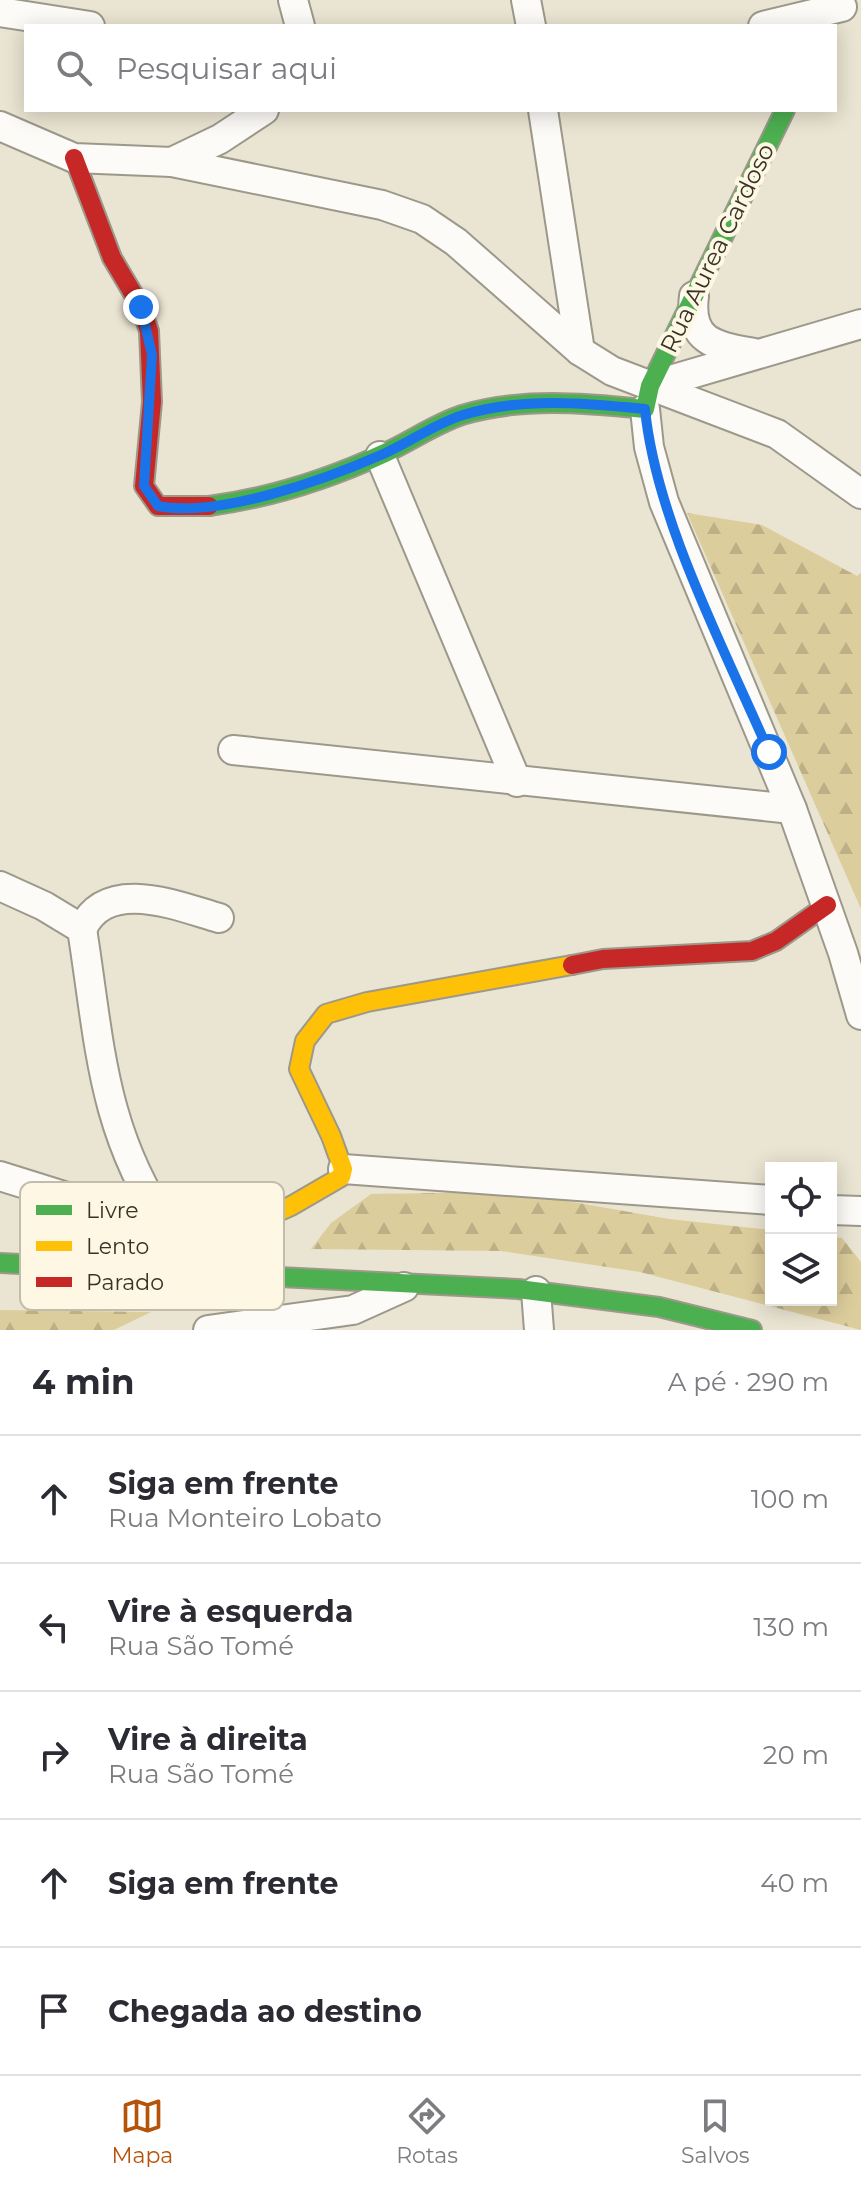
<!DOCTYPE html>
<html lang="pt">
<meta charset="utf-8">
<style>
body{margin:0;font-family:Montserrat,sans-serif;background:#f7f7f7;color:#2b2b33}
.controls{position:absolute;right:24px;bottom:24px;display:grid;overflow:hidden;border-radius:0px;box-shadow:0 4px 20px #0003}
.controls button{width:72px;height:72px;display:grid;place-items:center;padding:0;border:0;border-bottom:2px solid #e1e1e2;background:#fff;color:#2b2b33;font:40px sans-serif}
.stop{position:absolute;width:24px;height:24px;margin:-18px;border:6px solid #1a73e8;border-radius:50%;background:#fff}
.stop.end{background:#1a73e8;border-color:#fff;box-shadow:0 2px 8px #0008}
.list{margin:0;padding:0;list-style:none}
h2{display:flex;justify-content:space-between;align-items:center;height:104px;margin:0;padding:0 32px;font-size:34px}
h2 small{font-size:26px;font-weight:400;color:#7c7c81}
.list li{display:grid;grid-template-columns:52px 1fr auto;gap:24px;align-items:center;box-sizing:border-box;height:128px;padding:0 32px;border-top:2px solid #e1e1e2}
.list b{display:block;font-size:30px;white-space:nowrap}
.list p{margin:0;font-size:26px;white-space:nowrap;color:#7c7c81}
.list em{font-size:26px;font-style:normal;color:#7c7c81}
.icon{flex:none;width:44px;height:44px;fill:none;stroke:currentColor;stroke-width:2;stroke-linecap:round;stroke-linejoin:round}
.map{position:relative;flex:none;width:861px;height:1330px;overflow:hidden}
.search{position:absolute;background:#fff;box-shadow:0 4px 20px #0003;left:24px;right:24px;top:24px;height:88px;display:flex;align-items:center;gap:20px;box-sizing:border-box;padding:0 28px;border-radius:0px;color:#7c7c81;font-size:30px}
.sheet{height:744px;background:#fff}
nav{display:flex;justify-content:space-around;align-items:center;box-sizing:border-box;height:112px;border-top:2px solid #e1e1e2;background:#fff;font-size:22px;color:#7c7c81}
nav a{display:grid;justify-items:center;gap:4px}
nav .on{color:#b45309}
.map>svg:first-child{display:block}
</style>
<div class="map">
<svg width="861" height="1330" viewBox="0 0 861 1330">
<defs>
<pattern id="forest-firs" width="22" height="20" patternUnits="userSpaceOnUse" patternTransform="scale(2)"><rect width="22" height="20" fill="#dccd9c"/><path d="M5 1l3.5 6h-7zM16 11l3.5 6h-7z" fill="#beb086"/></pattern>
</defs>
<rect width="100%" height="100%" fill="#eae4d2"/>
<g fill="url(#forest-firs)">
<polygon points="687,513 762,525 857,576 861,573 861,909"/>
<polygon points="516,1192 669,1219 771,1230 771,1300 831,1300 831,1237 842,1238 861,1262 861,1330 640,1272 501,1251 311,1249 331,1223 371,1194"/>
<polygon points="0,1310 151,1312 114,1330 0,1330"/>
</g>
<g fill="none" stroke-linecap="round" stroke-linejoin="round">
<g stroke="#9c988a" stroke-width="32">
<g id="street">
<polyline points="293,0 300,26"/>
<polyline points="526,0 531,26"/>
<polyline points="0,12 90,26"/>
<polyline points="763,26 842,7"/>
<polyline points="543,110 580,351"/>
<polyline points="0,126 74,158 172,162 382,205 422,219 456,242 580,351 612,371 777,434 861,494"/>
<polyline points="172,162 220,139 264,110"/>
<path d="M 694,296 C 688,343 717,346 754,353"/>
<polyline points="650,386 861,324"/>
<polyline points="645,409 649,447 664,502 792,809 843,953 861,1015"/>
<polyline points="380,456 517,782"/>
<polyline points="233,750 792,809"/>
<path d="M 0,886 L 44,906 L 82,929 C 100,1042 101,1130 168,1228"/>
<path d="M 82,929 C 107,876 177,906 219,918"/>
<polyline points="343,1169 771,1200"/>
<polyline points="0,1176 211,1242 225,1252"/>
<polyline points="831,1210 861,1211"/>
<polyline points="536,1291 539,1330"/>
<polyline points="208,1330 353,1310 404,1287"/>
</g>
</g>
<g stroke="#9c988a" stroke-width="22">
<g id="fast">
<path d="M 209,506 C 269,498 329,479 385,453 C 411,441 435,424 462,415 C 521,397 584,403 645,409 L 650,386 L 785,110"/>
<polyline points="0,1263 518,1289 659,1307 752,1330"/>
</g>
</g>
<g stroke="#9c988a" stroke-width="22">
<polyline id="slow" points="211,1242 291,1206 341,1177 343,1169 331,1136 299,1069 305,1041 326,1014 367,1002 572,965"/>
</g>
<g stroke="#9c988a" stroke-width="22">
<g id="jam">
<polyline points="74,158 112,258 141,307 149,331 152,402 144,486 158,506 209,506"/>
<polyline points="572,965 603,959 752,951 776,941 827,905"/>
</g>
</g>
<use href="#street" stroke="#fcfbf8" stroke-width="28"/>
<use href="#fast" stroke="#4caf50" stroke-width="18"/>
<use href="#slow" stroke="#ffc107" stroke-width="18"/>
<use href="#jam" stroke="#c62828" stroke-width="18"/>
</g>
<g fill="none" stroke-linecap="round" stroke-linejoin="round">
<path stroke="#1a73e8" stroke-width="10" d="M 141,307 L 152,355 L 144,486 L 158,506 C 218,518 324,480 381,455 C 409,443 434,424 463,415 C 522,397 584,403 645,409 C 656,520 724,648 769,752"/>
</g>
<g text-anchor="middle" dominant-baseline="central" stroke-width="8" stroke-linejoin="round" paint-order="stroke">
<g font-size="24" fill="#383326" stroke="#fdf7e3">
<text transform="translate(717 248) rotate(-64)">Rua Aurea Cardoso</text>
</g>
</g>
<rect x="20" y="1182" width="264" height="128" rx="12" fill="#fdf7e3" stroke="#c2bcaa" stroke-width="2"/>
<rect x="36" y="1205" width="36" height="10" fill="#4caf50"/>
<rect x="36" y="1241" width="36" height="10" fill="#ffc107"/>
<rect x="36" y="1277" width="36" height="10" fill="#c62828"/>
<g font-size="22" fill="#383326">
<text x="86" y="1218">Livre</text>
<text x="86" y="1254">Lento</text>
<text x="86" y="1290">Parado</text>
</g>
</svg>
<div class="controls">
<button><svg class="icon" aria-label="locate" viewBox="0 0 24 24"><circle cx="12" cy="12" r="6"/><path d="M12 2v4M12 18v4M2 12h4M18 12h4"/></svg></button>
<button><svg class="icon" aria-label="layers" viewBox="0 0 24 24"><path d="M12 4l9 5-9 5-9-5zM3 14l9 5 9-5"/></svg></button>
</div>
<div class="stop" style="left:769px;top:752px"></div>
<div class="stop end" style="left:141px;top:307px"></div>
<div class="search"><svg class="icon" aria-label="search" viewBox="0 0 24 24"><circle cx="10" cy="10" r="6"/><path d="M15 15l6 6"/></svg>Pesquisar aqui</div>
</div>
<section class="sheet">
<h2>4 min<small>A pé · 290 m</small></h2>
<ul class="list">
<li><svg class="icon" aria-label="ahead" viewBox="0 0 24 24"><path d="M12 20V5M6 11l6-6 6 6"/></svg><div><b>Siga em frente</b><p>Rua Monteiro Lobato</p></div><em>100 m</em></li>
<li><svg class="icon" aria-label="left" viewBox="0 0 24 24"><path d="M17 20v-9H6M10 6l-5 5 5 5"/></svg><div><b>Vire à esquerda</b><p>Rua São Tomé</p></div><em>130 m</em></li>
<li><svg class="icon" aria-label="right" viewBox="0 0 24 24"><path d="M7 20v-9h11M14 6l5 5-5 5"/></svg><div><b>Vire à direita</b><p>Rua São Tomé</p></div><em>20 m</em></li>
<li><svg class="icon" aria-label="ahead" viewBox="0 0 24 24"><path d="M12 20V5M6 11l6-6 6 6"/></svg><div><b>Siga em frente</b></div><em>40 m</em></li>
<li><svg class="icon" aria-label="arrive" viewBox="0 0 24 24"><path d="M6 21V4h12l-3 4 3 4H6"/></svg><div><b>Chegada ao destino</b></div></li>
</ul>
</section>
<nav>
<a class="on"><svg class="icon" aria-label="map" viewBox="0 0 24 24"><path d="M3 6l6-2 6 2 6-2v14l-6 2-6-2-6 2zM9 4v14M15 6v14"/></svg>Mapa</a>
<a><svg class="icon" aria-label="directions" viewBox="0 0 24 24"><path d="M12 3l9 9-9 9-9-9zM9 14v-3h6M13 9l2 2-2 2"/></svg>Rotas</a>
<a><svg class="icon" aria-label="saved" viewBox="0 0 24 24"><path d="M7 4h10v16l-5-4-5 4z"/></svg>Salvos</a>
</nav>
